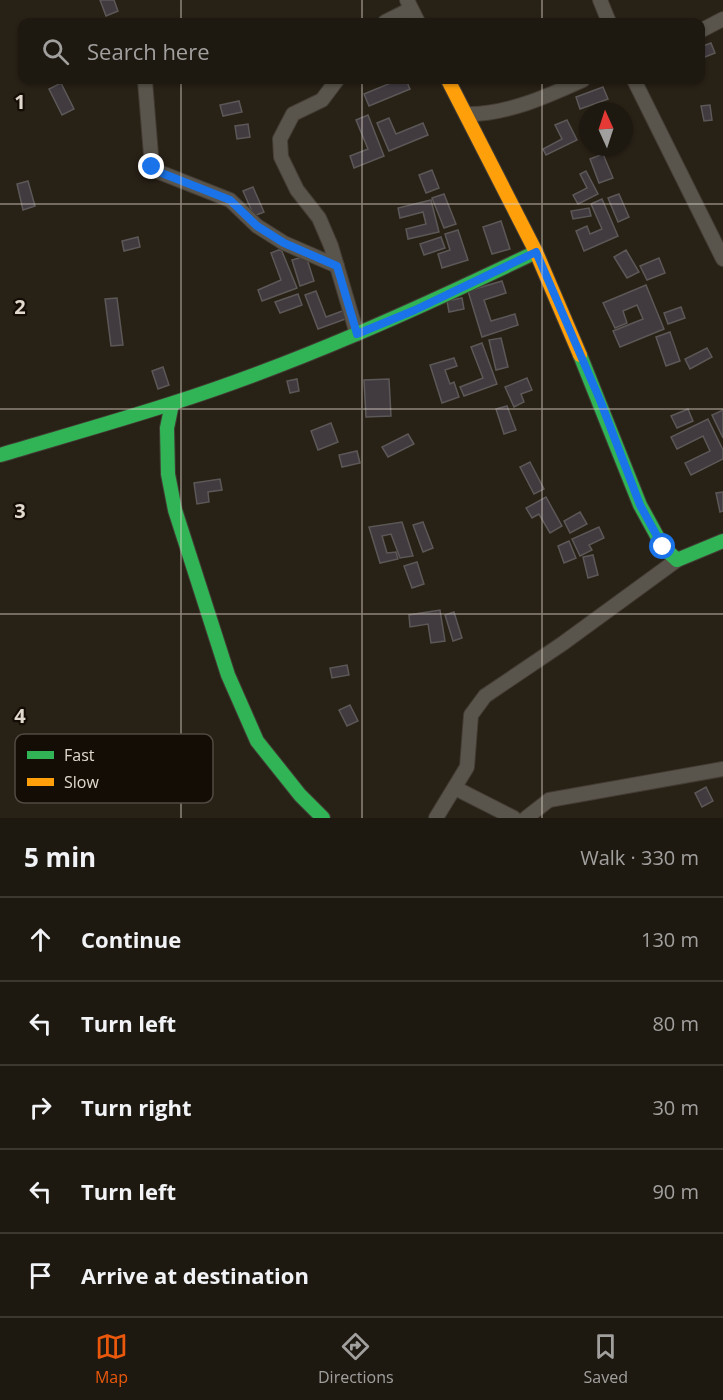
<!DOCTYPE html>
<meta charset="utf-8">
<style>
body{margin:0;font-family:"Open Sans",sans-serif;background:#262219;color:#f1f3f6}
.compass{position:absolute;left:579px;top:102px;width:54px;height:54px;border-radius:50%;background:#1e1910;box-shadow:0 2px 4px #0004;rotate:357deg}
.stop{position:absolute;width:18px;height:18px;margin:-14px;border:4px solid #1a73e8;border-radius:50%;background:#fff}
.stop.end{background:#1a73e8;border-color:#fff;box-shadow:0 2px 6px #0008}
.list{margin:0;padding:0;list-style:none}
h2{display:flex;justify-content:space-between;align-items:center;height:78px;margin:0;padding:0 24px;font-size:26px}
h2 small{font-size:20px;font-weight:400;color:#a1a09f}
.list li{display:grid;grid-template-columns:39px 1fr auto;gap:18px;align-items:center;box-sizing:border-box;height:84px;padding:0 24px;border-top:2px solid #3c3830}
.list b{display:block;font-size:22px;white-space:nowrap}
.list em{font-size:20px;font-style:normal;color:#a1a09f}
.icon{flex:none;width:33px;height:33px;fill:none;stroke:currentColor;stroke-width:2;stroke-linecap:round;stroke-linejoin:round}
.map{position:relative;flex:none;width:723px;height:818px;overflow:hidden}
.search{position:absolute;background:#1e1910;box-shadow:0 2px 4px #0004;left:18px;right:18px;top:18px;height:66px;display:flex;align-items:center;gap:15px;box-sizing:border-box;padding:0 21px;border-radius:12px;color:#a1a09f;font-size:22px}
.sheet{height:498px;background:#1e1910}
nav{display:flex;justify-content:space-around;align-items:center;box-sizing:border-box;height:84px;border-top:2px solid #3c3830;background:#1e1910;font-size:16px;color:#a1a09f}
nav a{display:grid;justify-items:center;gap:3px}
nav .on{color:#ea580c}
.map>svg:first-child{display:block}
</style>
<div class="map">
<svg width="723" height="818" viewBox="0 0 723 818">
<rect width="100%" height="100%" fill="#282116"/>
<g fill="#413b40" stroke="#5c5857" stroke-width="1.5">
<polygon points="100,0 114,0 118,11 106,16"/>
<polygon points="711,43 715,53 700,59 700,47"/>
<polygon points="389,80 406,80 410,89 369,106 364,94 391,83"/>
<polygon points="61,83 74,109 62,115 49,89"/>
<polygon points="603,87 608,99 580,109 576,97"/>
<polygon points="239,101 242,112 223,116 220,105"/>
<polygon points="710,105 712,120 704,121 701,106"/>
<polygon points="368,115 384,156 354,168 350,156 368,149 356,120"/>
<polygon points="389,118 396,134 423,123 428,135 389,151 377,123"/>
<polygon points="567,120 577,140 546,155 543,149 562,139 555,125"/>
<polygon points="248,124 250,137 237,139 235,126"/>
<polygon points="603,154 613,178 599,183 590,159"/>
<polygon points="432,170 439,188 426,193 419,175"/>
<polygon points="586,171 598,194 578,204 573,195 587,188 580,174"/>
<polygon points="28,181 35,206 23,210 17,184"/>
<polygon points="253,187 264,212 254,216 243,191"/>
<polygon points="444,194 456,224 444,228 432,198"/>
<polygon points="619,194 629,217 618,222 608,198"/>
<polygon points="602,199 618,236 584,251 576,231 587,226 590,234 602,229 591,204"/>
<polygon points="431,200 439,232 408,239 406,229 426,224 423,212 400,218 398,208"/>
<polygon points="589,208 591,216 573,219 571,211"/>
<polygon points="501,221 510,249 492,254 483,227"/>
<polygon points="458,230 468,260 442,268 438,254 450,250 445,234"/>
<polygon points="138,237 140,247 124,251 122,241"/>
<polygon points="441,237 445,248 424,255 420,244"/>
<polygon points="281,249 297,288 262,301 258,290 281,280 271,253"/>
<polygon points="626,250 639,272 627,278 614,257"/>
<polygon points="306,256 314,281 300,286 292,260"/>
<polygon points="659,258 665,273 647,280 640,266"/>
<polygon points="502,281 506,293 484,300 491,321 515,314 518,325 482,337 468,291"/>
<polygon points="646,285 664,329 620,347 613,331 643,319 637,305 623,311 627,323 615,328 603,303"/>
<polygon points="316,291 326,317 345,310 348,318 318,329 305,295"/>
<polygon points="298,294 302,305 280,313 275,302"/>
<polygon points="117,298 123,345 111,346 105,299"/>
<polygon points="462,298 464,309 449,312 447,301"/>
<polygon points="681,307 685,318 668,324 664,313"/>
<polygon points="670,332 680,361 666,366 656,337"/>
<polygon points="501,338 508,367 496,370 489,340"/>
<polygon points="482,343 497,384 464,396 460,387 483,378 471,347"/>
<polygon points="707,348 712,357 690,369 685,359"/>
<polygon points="454,358 457,366 445,370 450,384 454,382 459,397 442,403 430,365"/>
<polygon points="163,367 169,385 158,389 152,371"/>
<polygon points="527,378 532,390 521,394 524,402 514,407 505,387"/>
<polygon points="297,379 299,391 290,393 287,381"/>
<polygon points="389,379 391,416 366,417 364,380"/>
<polygon points="507,406 516,430 504,434 496,409"/>
<polygon points="688,409 693,421 677,428 671,416"/>
<polygon points="723,410 723,438 712,415"/>
<polygon points="708,419 723,450 723,459 691,475 685,463 710,451 703,436 677,449 671,437"/>
<polygon points="331,423 338,442 318,450 311,431"/>
<polygon points="408,434 414,444 388,457 382,447"/>
<polygon points="357,451 360,463 342,467 339,455"/>
<polygon points="530,462 544,489 534,494 520,467"/>
<polygon points="220,479 222,490 208,492 209,502 197,504 194,483"/>
<polygon points="723,492 723,511 720,512 716,493"/>
<polygon points="546,497 562,526 550,533 539,514 532,518 526,508"/>
<polygon points="580,512 587,524 570,533 564,521"/>
<polygon points="402,522 413,556 400,558 391,534 382,536 387,553 396,552 398,559 380,563 369,527"/>
<polygon points="423,522 433,548 423,552 413,525"/>
<polygon points="599,527 604,538 589,545 592,550 580,556 572,539"/>
<polygon points="569,541 576,558 564,563 558,546"/>
<polygon points="593,555 598,575 588,578 583,557"/>
<polygon points="417,562 424,584 412,588 404,566"/>
<polygon points="440,610 445,641 431,643 428,624 410,627 409,615"/>
<polygon points="454,612 462,638 453,641 445,615"/>
<polygon points="347,665 349,675 332,678 330,668"/>
<polygon points="350,705 358,721 347,726 339,710"/>
<polygon points="706,787 713,801 702,807 695,793"/>
</g>
<g fill="none" stroke-linecap="round" stroke-linejoin="round">
<g stroke="#433c34" stroke-width="16">
<g id="street">
<polyline points="407,0 418,22"/>
<polyline points="600,0 609,22"/>
<polyline points="385,22 411,9"/>
<polyline points="700,31 723,19"/>
<polyline points="337,80 322,100 293,114 280,139 281,157 297,190 319,218 331,246 357,334"/>
<polyline points="634,80 723,259"/>
<polyline points="145,81 152,167 159,172 230,200 257,226 284,243 337,266"/>
<path d="M 466,114 C 506,115 548,96 583,80"/>
<polyline points="455,788 514,818"/>
<polyline points="436,818 467,767 471,715 485,696 562,644 677,560"/>
<polyline points="526,818 549,800 723,769"/>
</g>
</g>
<g stroke="#433c34" stroke-width="16">
<g id="fast">
<polyline points="580,355 640,505 663,547 677,560 723,541"/>
<polyline points="172,404 167,428 168,474 175,510 228,675 257,741 300,795 323,818"/>
<path d="M 0,455 C 57,438 114,422 170,404 C 296,364 417,309 536,252"/>
</g>
</g>
<g stroke="#433c34" stroke-width="16">
<polyline id="slow" points="448,80 536,252 580,355"/>
</g>
<use href="#street" stroke="#5a554c" stroke-width="14"/>
<use href="#fast" stroke="#30b455" stroke-width="14"/>
<use href="#slow" stroke="#ff9f0a" stroke-width="14"/>
</g>
<g fill="none" stroke-linecap="round" stroke-linejoin="round">
<polyline stroke="#1a73e8" stroke-width="8" points="152,167 159,172 230,200 257,226 284,243 337,266 357,334 415,310 536,252 600,400 640,505 663,547"/>
</g>
<path fill="none" stroke="#e1d9cd" stroke-width="1.5" stroke-opacity="0.55" d="M 181,0 L 181,22M 362,0 L 362,22M 542,0 L 542,22M 181,80 L 181,818M 362,80 L 362,818M 542,80 L 542,818M 0,204 L 723,204M 0,409 L 723,409M 0,614 L 723,614"/>
<rect x="15" y="734" width="198" height="69" rx="9" fill="#130d06" stroke="#514a42" stroke-width="1.5"/>
<rect x="27" y="751" width="27" height="8" fill="#30b455"/>
<rect x="27" y="778" width="27" height="8" fill="#ff9f0a"/>
<g font-size="16" fill="#e1d9cd">
<text x="64" y="761">Fast</text>
<text x="64" y="788">Slow</text>
</g>
<g font-size="20" text-anchor="middle" font-weight="bold" fill="#e1d9cd" stroke="#130d06" stroke-width="4.5" stroke-linejoin="round" paint-order="stroke">
<text x="20" y="109">1</text>
<text x="20" y="314">2</text>
<text x="20" y="518">3</text>
<text x="20" y="723">4</text>
</g>
</svg>
<svg class="compass" viewBox="-18 -18 36 36"><path d="M0-13l5 13h-10z" fill="#e53935"/><path d="M0 13l5-13h-10z" fill="#a1a09f"/></svg>
<div class="stop" style="left:663px;top:547px"></div>
<div class="stop end" style="left:152px;top:167px"></div>
<div class="search"><svg class="icon" aria-label="search" viewBox="0 0 24 24"><circle cx="10" cy="10" r="6"/><path d="M15 15l6 6"/></svg>Search here</div>
</div>
<section class="sheet">
<h2>5 min<small>Walk · 330 m</small></h2>
<ul class="list">
<li><svg class="icon" aria-label="ahead" viewBox="0 0 24 24"><path d="M12 20V5M6 11l6-6 6 6"/></svg><div><b>Continue</b></div><em>130 m</em></li>
<li><svg class="icon" aria-label="left" viewBox="0 0 24 24"><path d="M17 20v-9H6M10 6l-5 5 5 5"/></svg><div><b>Turn left</b></div><em>80 m</em></li>
<li><svg class="icon" aria-label="right" viewBox="0 0 24 24"><path d="M7 20v-9h11M14 6l5 5-5 5"/></svg><div><b>Turn right</b></div><em>30 m</em></li>
<li><svg class="icon" aria-label="left" viewBox="0 0 24 24"><path d="M17 20v-9H6M10 6l-5 5 5 5"/></svg><div><b>Turn left</b></div><em>90 m</em></li>
<li><svg class="icon" aria-label="arrive" viewBox="0 0 24 24"><path d="M6 21V4h12l-3 4 3 4H6"/></svg><div><b>Arrive at destination</b></div></li>
</ul>
</section>
<nav>
<a class="on"><svg class="icon" aria-label="map" viewBox="0 0 24 24"><path d="M3 6l6-2 6 2 6-2v14l-6 2-6-2-6 2zM9 4v14M15 6v14"/></svg>Map</a>
<a><svg class="icon" aria-label="directions" viewBox="0 0 24 24"><path d="M12 3l9 9-9 9-9-9zM9 14v-3h6M13 9l2 2-2 2"/></svg>Directions</a>
<a><svg class="icon" aria-label="saved" viewBox="0 0 24 24"><path d="M7 4h10v16l-5-4-5 4z"/></svg>Saved</a>
</nav>
